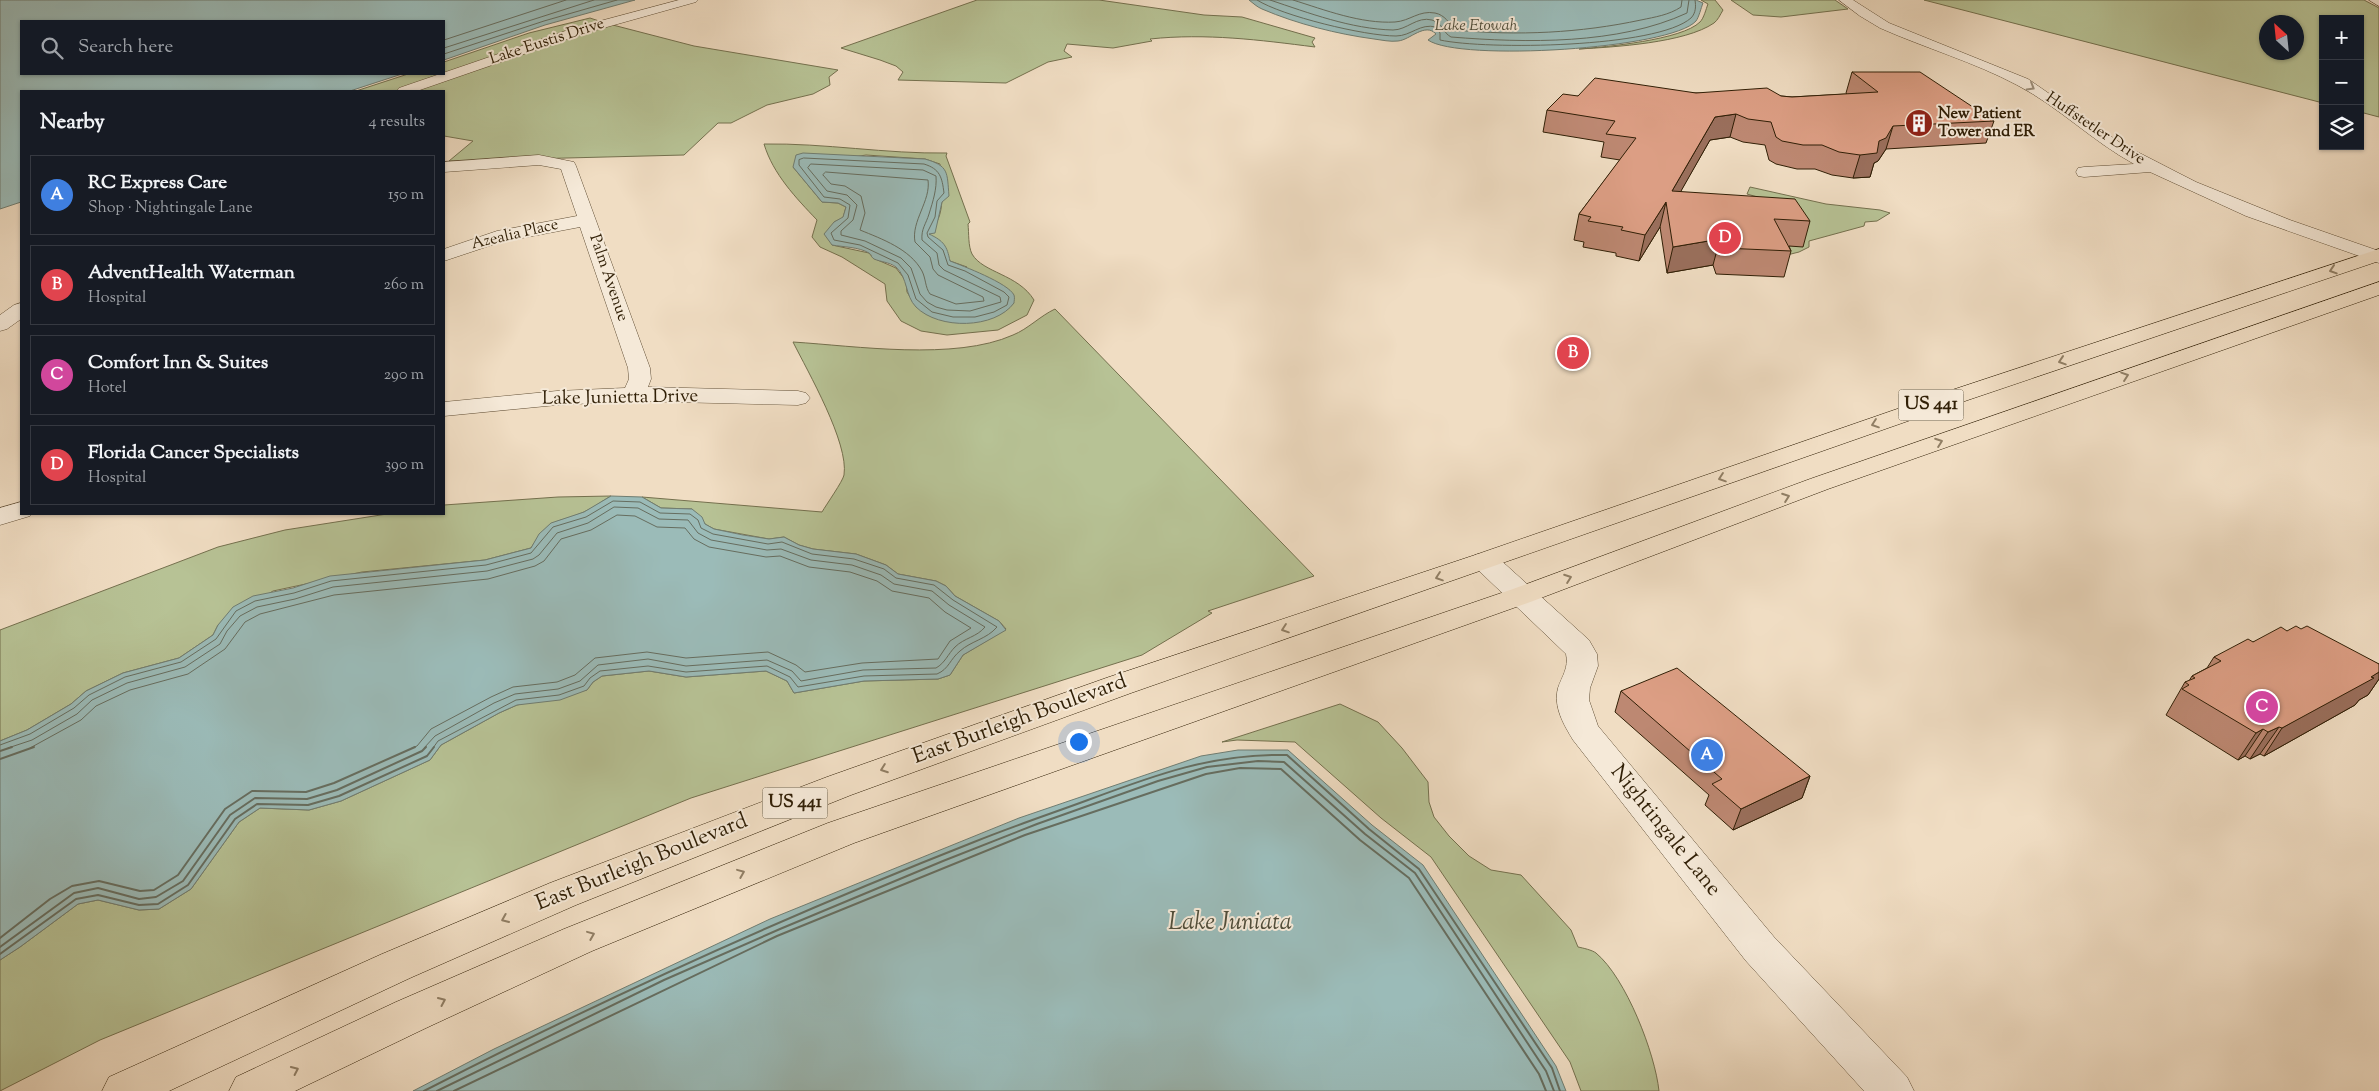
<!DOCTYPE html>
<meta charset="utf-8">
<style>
body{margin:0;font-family:"Sorts Mill Goudy",serif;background:#20242c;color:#f1f3f6}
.controls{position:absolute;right:15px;top:15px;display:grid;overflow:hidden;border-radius:0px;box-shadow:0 1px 4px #0004}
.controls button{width:45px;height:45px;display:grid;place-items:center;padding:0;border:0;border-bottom:1px solid #363941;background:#171b24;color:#f1f3f6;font:25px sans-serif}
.compass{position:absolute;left:2259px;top:15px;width:45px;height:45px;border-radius:50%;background:#171b24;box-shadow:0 1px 4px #0004;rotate:333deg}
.you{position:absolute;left:1078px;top:741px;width:18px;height:18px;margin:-12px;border:4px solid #fff;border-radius:50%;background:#1a73e8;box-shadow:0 0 0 8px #1a73e833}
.badge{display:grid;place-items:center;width:32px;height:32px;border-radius:50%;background:#c59692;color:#fff;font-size:16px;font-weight:700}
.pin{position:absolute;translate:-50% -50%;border:2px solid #fff;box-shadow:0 1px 5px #0006}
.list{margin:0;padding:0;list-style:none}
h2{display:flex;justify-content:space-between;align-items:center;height:65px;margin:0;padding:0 20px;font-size:21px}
h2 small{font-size:16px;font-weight:400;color:#9ea1a6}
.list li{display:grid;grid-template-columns:32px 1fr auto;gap:15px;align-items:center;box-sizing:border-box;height:80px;margin:0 10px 10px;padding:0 10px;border:1px solid #363941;border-radius:0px}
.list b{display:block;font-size:19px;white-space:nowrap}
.list p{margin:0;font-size:16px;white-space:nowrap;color:#9ea1a6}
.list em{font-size:16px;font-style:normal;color:#9ea1a6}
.icon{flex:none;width:28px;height:28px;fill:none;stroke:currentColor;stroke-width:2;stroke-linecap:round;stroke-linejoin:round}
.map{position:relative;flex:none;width:2379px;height:1091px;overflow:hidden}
.search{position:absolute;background:#171b24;box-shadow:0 1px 4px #0004;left:20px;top:20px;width:425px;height:55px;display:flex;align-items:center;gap:12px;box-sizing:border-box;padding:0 18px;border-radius:0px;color:#9ea1a6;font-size:19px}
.panel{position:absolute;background:#171b24;box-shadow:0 1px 4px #0004;left:20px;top:90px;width:425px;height:425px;border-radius:0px}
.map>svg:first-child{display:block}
</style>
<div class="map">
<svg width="2379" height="1091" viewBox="0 0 2379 1091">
<rect width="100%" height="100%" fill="#f0ddc3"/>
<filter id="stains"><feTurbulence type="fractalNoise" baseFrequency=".004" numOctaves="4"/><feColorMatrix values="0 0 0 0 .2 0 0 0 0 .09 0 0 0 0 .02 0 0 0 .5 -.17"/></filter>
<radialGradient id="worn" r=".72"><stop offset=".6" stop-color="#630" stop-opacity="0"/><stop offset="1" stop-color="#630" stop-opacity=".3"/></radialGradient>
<g fill="#b7c295" stroke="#74704e" fill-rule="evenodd">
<path d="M 977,0 L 1099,0 L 1204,15 L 1242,17 L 1315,38 L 1312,42 L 1315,47 C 1260,40 1206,33 1150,39 L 1152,41 L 1113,48 L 1067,44 L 1064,51 L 1072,57 L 1048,62 L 1006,83 L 898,80 L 903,72 L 896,66 L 880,60 L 841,48 Z"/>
<path d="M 1701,0 L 1715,0 L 1723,10 C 1720,15 1718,20 1714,23 C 1685,43 1614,47 1579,49 C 1605,47 1682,40 1700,22 C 1704,18 1706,9 1708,4 Z"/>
<polygon points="1731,0 1835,0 1848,9 1781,17 1753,15"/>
<path d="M 1924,0 L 2364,0 L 2379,8 L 2379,117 L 2360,112 L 2360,19 L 2323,19 L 2323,103 ZM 2266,22 L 2296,22 L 2296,52 L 2266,52 Z"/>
<polygon points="590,18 602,22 397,91 356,91 408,74 444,74 444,62 529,33"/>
<polygon points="609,24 694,46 838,70 829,77 830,85 813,94 767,105 731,123 718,123 684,155 449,161 473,141 444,136 444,91 411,91"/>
<path d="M 764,144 C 825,143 886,154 947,153 L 946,156 L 970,222 L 968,224 C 969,233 968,246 972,254 C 983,273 1018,274 1034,300 L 1027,315 L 998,330 L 947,335 L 921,331 L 901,321 L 887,301 L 885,284 L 842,257 L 820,247 L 812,237 L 817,220 C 796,198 773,174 764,144 ZM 866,155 L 925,159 L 940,164 C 941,187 948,216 928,233 L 950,261 L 967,267 L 917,308 L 907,292 L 906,281 L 896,268 L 873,258 L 869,253 L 832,245 L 834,222 L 843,218 L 846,207 L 838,203 L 822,202 L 793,167 Z"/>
<polygon points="1750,187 1826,204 1880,210 1890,213 1877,221 1865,222 1864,226 1809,241 1809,247 1799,252 1787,255 1768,200 1747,194"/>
<path d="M 1055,309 L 1314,576 L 1208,611 L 1212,613 L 1142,655 L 691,798 L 100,1040 L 0,1091 L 0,960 L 20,947 L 78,904 L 98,900 L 139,910 L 159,909 L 191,889 L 239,822 L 260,808 L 309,810 L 341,801 L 430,760 L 441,745 L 499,713 L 517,705 L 587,690 L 593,682 L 602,676 L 649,671 L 686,677 L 766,671 L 787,681 L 794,693 L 864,681 L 938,679 L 950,675 L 963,655 L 1006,629 L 999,621 L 955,596 L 946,586 L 936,581 L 898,574 L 886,565 L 856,554 L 813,549 L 799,545 L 784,537 L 769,539 L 714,529 L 705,524 L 692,509 L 661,508 L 642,497 L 822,512 C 826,505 843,481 844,475 C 849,443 808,372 793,342 C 856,346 955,361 1013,335 C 1028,329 1040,316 1055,309 Z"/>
<path d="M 611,496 C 602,501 593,508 584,512 C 554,525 551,516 531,548 L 485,560 L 362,572 L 273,591 L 218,625 L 213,635 L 179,658 L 123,673 L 86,691 L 71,704 L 27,730 L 0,741 L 0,630 L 218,547 L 285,530 L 387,514 L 444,514 L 444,505 L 558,497 Z"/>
<path d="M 1340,704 L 1378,722 L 1402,748 L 1428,782 L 1429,802 L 1434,817 L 1449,836 L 1469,856 L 1491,870 L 1521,875 L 1571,930 L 1578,947 C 1583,948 1592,950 1596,953 C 1626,978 1655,1053 1659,1091 L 1581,1091 L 1570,1062 L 1431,857 L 1381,818 L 1295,742 L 1237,740 L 1222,742 Z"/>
</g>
<g fill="#9bbbb8" stroke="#707d71">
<polygon points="0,0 635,0 545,25 444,60 444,21 21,21 21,74 402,74 350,91 21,91 21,202 0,209"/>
<path d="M 1249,0 L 1696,0 L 1703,3 C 1701,8 1699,17 1696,21 C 1671,49 1459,62 1428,40 L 1436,34 C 1425,22 1410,40 1398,41 C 1390,42 1382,40 1374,39 C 1337,34 1297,24 1262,9 C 1257,7 1253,3 1249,0 Z"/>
<path d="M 803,153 L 925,159 C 949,166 947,172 949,196 L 942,202 L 935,233 L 929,234 C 944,241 947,246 950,261 C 963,266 1008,283 1014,295 C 1015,298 1014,301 1014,303 C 995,329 939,330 916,307 C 905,296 908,278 896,267 C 889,262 881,262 874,259 C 869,255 874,257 869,253 C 859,247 843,247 832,245 L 824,234 L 834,222 L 843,217 L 846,207 L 838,203 L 822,202 L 793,167 L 796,155 Z"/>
<polygon points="611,496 642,497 661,508 692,509 702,517 705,524 714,529 743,535 769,539 784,537 799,545 813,549 856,554 886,565 898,574 936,581 946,586 955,596 999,621 1006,630 963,655 950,675 938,679 864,681 794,693 787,681 766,671 686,677 649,671 602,676 593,682 587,690 560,700 517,705 499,713 441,745 430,760 341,801 309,810 260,808 239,822 191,889 159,909 139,910 98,900 78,904 20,947 0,960 0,741 27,730 71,704 86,691 123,673 179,658 213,635 218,625 233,607 253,596 293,588 330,576 485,560 531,548 539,534 551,523 584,512"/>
<polygon points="1238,750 1288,750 1372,825 1423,865 1556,1066 1566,1091 413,1091 494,1049 770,919 1019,818 1201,756"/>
</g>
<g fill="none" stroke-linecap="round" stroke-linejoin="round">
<g stroke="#666d5f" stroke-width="1">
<path d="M 1257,0 C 1282,16 1365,36 1396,36 C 1411,36 1420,23 1436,27 L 1440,33 L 1440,40 C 1486,50 1657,48 1691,18 C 1696,13 1696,6 1695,0"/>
<path d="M 1270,0 C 1309,13 1351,29 1393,30 C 1407,30 1417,16 1432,20 C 1443,23 1443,33 1451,37 C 1526,43 1618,45 1687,13 L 1689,0"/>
<path d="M 1293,0 C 1325,10 1361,24 1395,22 C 1410,21 1419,10 1435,13 C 1445,15 1449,23 1455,30 C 1518,36 1580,33 1641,20 C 1655,17 1669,15 1681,7 L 1682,0"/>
<polyline points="444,40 566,0"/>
<polyline points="444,48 594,0"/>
<polyline points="444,54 544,21 617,0"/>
<path d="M 804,158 L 924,164 C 940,169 942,177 944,193 L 937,201 L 935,217 L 927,233 L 928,237 L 943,250 L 948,265 L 965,271 L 1004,292 L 1009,297 L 1007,305 L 994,312 L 975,317 L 953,317 L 932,312 L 916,299 L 908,275 L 898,263 L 860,245 L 834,240 L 831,233 L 848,218 L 850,205 L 840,199 L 824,197 L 799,165 L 799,160 Z"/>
<path d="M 811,164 L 923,170 L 936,176 C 937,189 933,201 929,214 C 926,224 921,229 922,240 L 937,253 L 939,265 L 944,270 L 1000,297 L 1001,302 L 970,311 L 947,310 L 936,307 L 927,302 L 920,294 L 911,268 L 901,258 L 865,241 L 841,235 L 841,231 L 853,220 L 857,205 L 847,195 L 827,191 L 808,168 Z"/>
<path d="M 826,172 L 928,180 C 931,201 911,221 915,242 L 930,257 L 933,269 L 938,275 L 983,297 L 984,301 L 956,304 L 930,294 C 925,287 926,279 922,271 C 910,249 882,239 860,230 L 865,213 L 861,196 L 845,186 L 831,184 L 823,175 Z"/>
<path d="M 0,745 L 30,734 L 74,708 L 89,695 L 125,677 L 181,662 L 216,639 L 236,611 L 255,601 L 294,593 L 331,581 L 486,565 L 531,553 L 553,527 L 586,517 L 613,501 L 640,502 L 660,513 L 690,514 L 698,520 L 701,528 L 713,534 L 768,544 L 782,542 L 812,554 L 854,559 L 884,569 L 896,578 L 934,585 L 953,600 L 997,627 C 987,639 971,641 960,651 C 950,659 949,669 937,674 L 864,676 L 798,687 L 790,677 L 767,666 L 686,672 L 648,666 L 600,671 L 590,678 L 584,686 L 559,695 L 516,700 L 438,741 L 433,748"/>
<path d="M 8,748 L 32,740 L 77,714 L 92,700 L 127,683 L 185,667 L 220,644 L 227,631 L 240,616 L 257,607 L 295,599 L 333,587 L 487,571 L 533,559 L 539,555 L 557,533 L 588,523 L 614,507 L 638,508 L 659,519 L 688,520 L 698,533 L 711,540 L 767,550 L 781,549 L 811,560 L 852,565 L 881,575 L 894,584 L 932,591 L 949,605 L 985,627 C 977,637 964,638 955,647 C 948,654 945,663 936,668 L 863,670 L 801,681 L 792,671 L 767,660 L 686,666 L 648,659 L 598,665 L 580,681 L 558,689 L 515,694 L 494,703 L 435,736 L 424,748"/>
<polyline points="30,748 81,720 96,706 130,690 188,674 225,649 245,622 260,614 334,595 488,579 535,566 544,561 561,539 591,530 617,515 635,516 657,527 685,528 694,539 709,547 766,557 780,556 809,567 850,572 877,581 892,591 929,598 945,612 971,628 950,641 938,659 862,663 805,672 796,665 768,652 686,658 647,652 595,658 575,675 557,682 513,687 491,697 431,729 417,746 412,748"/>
</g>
<g stroke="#666d5f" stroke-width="2">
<polyline points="0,751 12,747"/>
<polyline points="0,759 34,747"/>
<polyline points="0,938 50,899 72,886 99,881 140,891 154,890 178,875 225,809 252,791 306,792 334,783 415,747"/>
<polyline points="0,947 74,893 98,888 139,899 156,897 183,881 230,815 255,798 307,799 337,790 422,751 426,747"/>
<polyline points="0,954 76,899 98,895 139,905 158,904 188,885 235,819 257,804 308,805 339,796 427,756 434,747"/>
<path d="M 424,1091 C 603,999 786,916 974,842 C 1011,827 1050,814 1088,800 C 1155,775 1214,753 1287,755 L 1369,829 L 1419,869 L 1552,1068 L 1560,1091"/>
<polyline points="437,1091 664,980 780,929 943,861 1037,824 1158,781 1207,767 1258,761 1284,762 1365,834 1415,873 1546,1071 1554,1091"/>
<polyline points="454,1091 777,936 1025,835 1206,774 1240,768 1281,769 1360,840 1409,878 1539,1074 1546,1091"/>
</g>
<g stroke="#604e35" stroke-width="1">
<g id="minor">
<polygon points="679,0 698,0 696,2 582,34 417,91 397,91 399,88 574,28"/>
<path d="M 1839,0 L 1853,0 L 1889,23 L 2028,79 L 2122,144 L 2196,182 L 2290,220 L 2379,251 L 2379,263 L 2246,216 L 2150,172 L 2084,177 L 2078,176 L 2076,172 L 2078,168 L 2084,167 L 2134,164 C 2092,141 2059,107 2017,85 C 1974,62 1925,48 1880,28 L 1860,16 Z"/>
<polygon points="2369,0 2379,0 2379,6"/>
<polygon points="539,155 574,162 576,166 650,368 651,379 648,387 798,391 806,393 810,398 806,403 798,405 633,401 557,405 444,416 444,402 557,391 625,388 629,379 628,368 580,227 501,242 444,261 444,249 497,231 577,216 561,169 539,165 444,172 444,162"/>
<polygon points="21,303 21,319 7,329 0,331 0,315 14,305"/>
<polygon points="21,502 21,514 32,514 30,516 0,525 0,508"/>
<path d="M 1485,553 L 1495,555 L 1589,640 L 1597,654 L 1598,666 L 1590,688 L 1589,700 L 1598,726 L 1774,937 L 1907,1077 L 1914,1091 L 1864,1091 L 1746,961 L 1573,740 C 1564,725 1553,707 1558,688 C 1562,676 1569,668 1566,654 L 1475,567 L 1471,561 L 1475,555 Z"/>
</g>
</g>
<g stroke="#301f06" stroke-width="1">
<g id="major">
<polygon points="2379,249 2379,261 1968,400 1131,693 851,795 576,905 410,978 169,1091 102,1091 109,1077 382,954 550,883 827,777 1109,677 1475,555 1952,390"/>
<polygon points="2379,282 2379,295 1828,489 1533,601 854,843 592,951 426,1028 295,1091 229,1091 236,1077 396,1002 564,929 828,823 1513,589 1810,479"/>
</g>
</g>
<use href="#minor" fill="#f5e9d8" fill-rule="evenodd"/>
<use href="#major" fill="#f0ddc3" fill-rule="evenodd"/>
</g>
<g fill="#bd8872" stroke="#301f06">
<polygon points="1852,72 1994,121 1986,143 1886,149 1878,161 1874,163 1870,177 1853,178 1832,175 1815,169 1797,169 1776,164 1769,160 1765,145 1743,142 1730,137 1710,140 1680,192 1810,221 1803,247 1789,246 1791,251 1784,277 1716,274 1713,265 1667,273 1660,227 1639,261 1616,256 1616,253 1583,247 1584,242 1574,240 1579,214 1620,160 1601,157 1604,142 1543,132 1547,110 1578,96 1696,93 1781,96 1792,97 1847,94 1846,93"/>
<polygon points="2287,631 2379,664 2379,679 2368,695 2359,700 2355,705 2264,756 2260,754 2250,759 2245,756 2238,760 2166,715 2185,682 2189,681 2192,676 2207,668 2214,657 2253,642"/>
<polygon points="1621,691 1810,776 1802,798 1733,830 1705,805 1709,795 1615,712"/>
</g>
<g fill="#9a6f5c" stroke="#301f06">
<polygon points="1736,114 1730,137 1710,140 1668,214 1672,191 1715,117"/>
<polygon points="1893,126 1886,149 1878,161 1874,163 1870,177 1853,178 1860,155"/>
<polygon points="1666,202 1660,227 1639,261 1645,235"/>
<polygon points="1720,239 1713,265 1667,273 1673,247"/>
<polygon points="2379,672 2379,679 2368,695 2359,700 2355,705 2264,756 2282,728"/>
<polygon points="2279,727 2260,754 2250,759 2268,732"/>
<polygon points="2263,729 2245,756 2238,760 2256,733"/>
<polygon points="1810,776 1802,798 1733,830 1741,809"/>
</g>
<g fill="#dc9e84" stroke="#301f06">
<polygon points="1852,72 1920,72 1994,121 1893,126 1886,138 1879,141 1877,153 1860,155 1839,152 1822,145 1803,145 1782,141 1776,137 1771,122 1748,119 1736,114 1715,117 1672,191 1795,199 1810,221 1774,219 1791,251 1723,248 1720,239 1673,247 1666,202 1645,235 1621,230 1623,227 1588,221 1591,217 1579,214 1636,138 1606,134 1615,121 1547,110 1563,94 1578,96 1595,78 1696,93 1767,88 1781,96 1792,97 1878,92"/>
<polygon points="2296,626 2301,629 2307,626 2379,664 2379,672 2371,677 2374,678 2282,728 2279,727 2268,732 2263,729 2256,733 2182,689 2189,685 2185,682 2195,678 2192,676 2221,661 2214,657 2248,639 2253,642 2281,627 2287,631"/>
<polygon points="1677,668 1810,776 1741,809 1712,784 1722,779 1621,691"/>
</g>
<defs><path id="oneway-chevron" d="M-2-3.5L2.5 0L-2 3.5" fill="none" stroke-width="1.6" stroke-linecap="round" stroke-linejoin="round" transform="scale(1.25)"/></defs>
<use stroke="#9c8e7a" href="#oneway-chevron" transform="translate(2031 87) rotate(31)"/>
<g stroke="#907e64">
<use href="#oneway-chevron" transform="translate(2333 270) rotate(162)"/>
<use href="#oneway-chevron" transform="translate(2062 361) rotate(162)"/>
<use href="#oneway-chevron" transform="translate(2125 376) rotate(-19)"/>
<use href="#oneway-chevron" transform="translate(1875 424) rotate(161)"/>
<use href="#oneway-chevron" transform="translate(1939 442) rotate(-20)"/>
<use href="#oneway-chevron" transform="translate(1722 478) rotate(161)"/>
<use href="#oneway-chevron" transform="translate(1786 497) rotate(-20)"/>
<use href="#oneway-chevron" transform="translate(1439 577) rotate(161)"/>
<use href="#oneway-chevron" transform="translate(1568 578) rotate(-20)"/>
<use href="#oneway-chevron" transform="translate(1285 629) rotate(161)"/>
<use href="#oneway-chevron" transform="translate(884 769) rotate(160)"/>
<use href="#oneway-chevron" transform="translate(741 873) rotate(-22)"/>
<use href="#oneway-chevron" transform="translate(505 919) rotate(157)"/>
<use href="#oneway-chevron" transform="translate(591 935) rotate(-22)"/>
<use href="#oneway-chevron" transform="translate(442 1001) rotate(-24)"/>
<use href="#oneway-chevron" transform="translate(295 1070) rotate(-25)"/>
</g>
<defs>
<g id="building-disc" transform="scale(1.4375)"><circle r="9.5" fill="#8f2418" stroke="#f5e9d8"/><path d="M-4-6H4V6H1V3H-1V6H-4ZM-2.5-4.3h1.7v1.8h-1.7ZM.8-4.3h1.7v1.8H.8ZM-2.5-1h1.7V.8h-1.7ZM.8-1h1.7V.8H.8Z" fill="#fff"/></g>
</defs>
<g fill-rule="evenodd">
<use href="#building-disc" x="1919" y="123"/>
</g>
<g text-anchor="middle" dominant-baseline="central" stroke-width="4" stroke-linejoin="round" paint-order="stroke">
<g font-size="16" font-style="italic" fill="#504e3b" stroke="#f5e9d8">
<text x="1476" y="26">Lake Etowah</text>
</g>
<g font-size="16" fill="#301f06" stroke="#f5e9d8">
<text transform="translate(547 42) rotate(-18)">Lake Eustis Drive</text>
<text transform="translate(2095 129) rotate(34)">Huffstetler Drive</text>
<text transform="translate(515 235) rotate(-13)">Azealia Place</text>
<text transform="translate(608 278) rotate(71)">Palm Avenue</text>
</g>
<g font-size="16" font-weight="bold" fill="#301f06" stroke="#f5e9d8" text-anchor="start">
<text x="1938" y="114">New Patient<tspan x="1938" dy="18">Tower and ER</tspan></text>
</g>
<g fill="#f5e9d8" stroke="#6b5c45" stroke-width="1">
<rect x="1898.5" y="389.5" width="65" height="31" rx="4"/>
<rect x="762.5" y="787.5" width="65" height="31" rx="4"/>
</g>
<g font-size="18" font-weight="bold" fill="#301f06">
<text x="1931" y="405">US 441</text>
<text x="795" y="803">US 441</text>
</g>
<g font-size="19" fill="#301f06" stroke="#f5e9d8">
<text transform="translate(620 398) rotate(-1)">Lake Junietta Drive</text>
</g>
<g font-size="22" fill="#301f06" stroke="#f5e9d8">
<text transform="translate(1020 720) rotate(-20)">East Burleigh Boulevard</text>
<text transform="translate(1665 831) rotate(51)">Nightingale Lane</text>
<text transform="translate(642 863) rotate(-22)">East Burleigh Boulevard</text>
</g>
<g font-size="24" font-style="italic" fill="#504e3b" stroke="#f5e9d8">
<text x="1230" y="923">Lake Juniata</text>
</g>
</g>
<rect width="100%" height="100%" filter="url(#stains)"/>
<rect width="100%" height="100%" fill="url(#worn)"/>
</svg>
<div class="controls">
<button>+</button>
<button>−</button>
<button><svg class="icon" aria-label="layers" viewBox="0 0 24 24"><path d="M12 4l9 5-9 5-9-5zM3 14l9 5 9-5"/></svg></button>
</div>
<svg class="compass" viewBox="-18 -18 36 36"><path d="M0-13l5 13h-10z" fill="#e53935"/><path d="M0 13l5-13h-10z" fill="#9ea1a6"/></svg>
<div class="you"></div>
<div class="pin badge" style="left:1707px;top:755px;background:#3f7fe0">A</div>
<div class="pin badge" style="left:1573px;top:353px;background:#e0444e">B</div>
<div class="pin badge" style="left:2262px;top:707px;background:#d1479c">C</div>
<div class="pin badge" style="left:1725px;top:238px;background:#e0444e">D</div>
<div class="search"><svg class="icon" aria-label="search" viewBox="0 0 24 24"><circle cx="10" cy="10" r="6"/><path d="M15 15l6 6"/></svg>Search here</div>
<section class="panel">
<h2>Nearby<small>4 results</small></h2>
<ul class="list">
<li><span class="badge" style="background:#3f7fe0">A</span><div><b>RC Express Care</b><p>Shop · Nightingale Lane</p></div><em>150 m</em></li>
<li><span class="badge" style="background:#e0444e">B</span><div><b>AdventHealth Waterman</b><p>Hospital</p></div><em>260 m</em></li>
<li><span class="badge" style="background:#d1479c">C</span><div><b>Comfort Inn &amp; Suites</b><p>Hotel</p></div><em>290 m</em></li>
<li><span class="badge" style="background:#e0444e">D</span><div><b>Florida Cancer Specialists</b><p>Hospital</p></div><em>390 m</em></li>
</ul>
</section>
</div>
